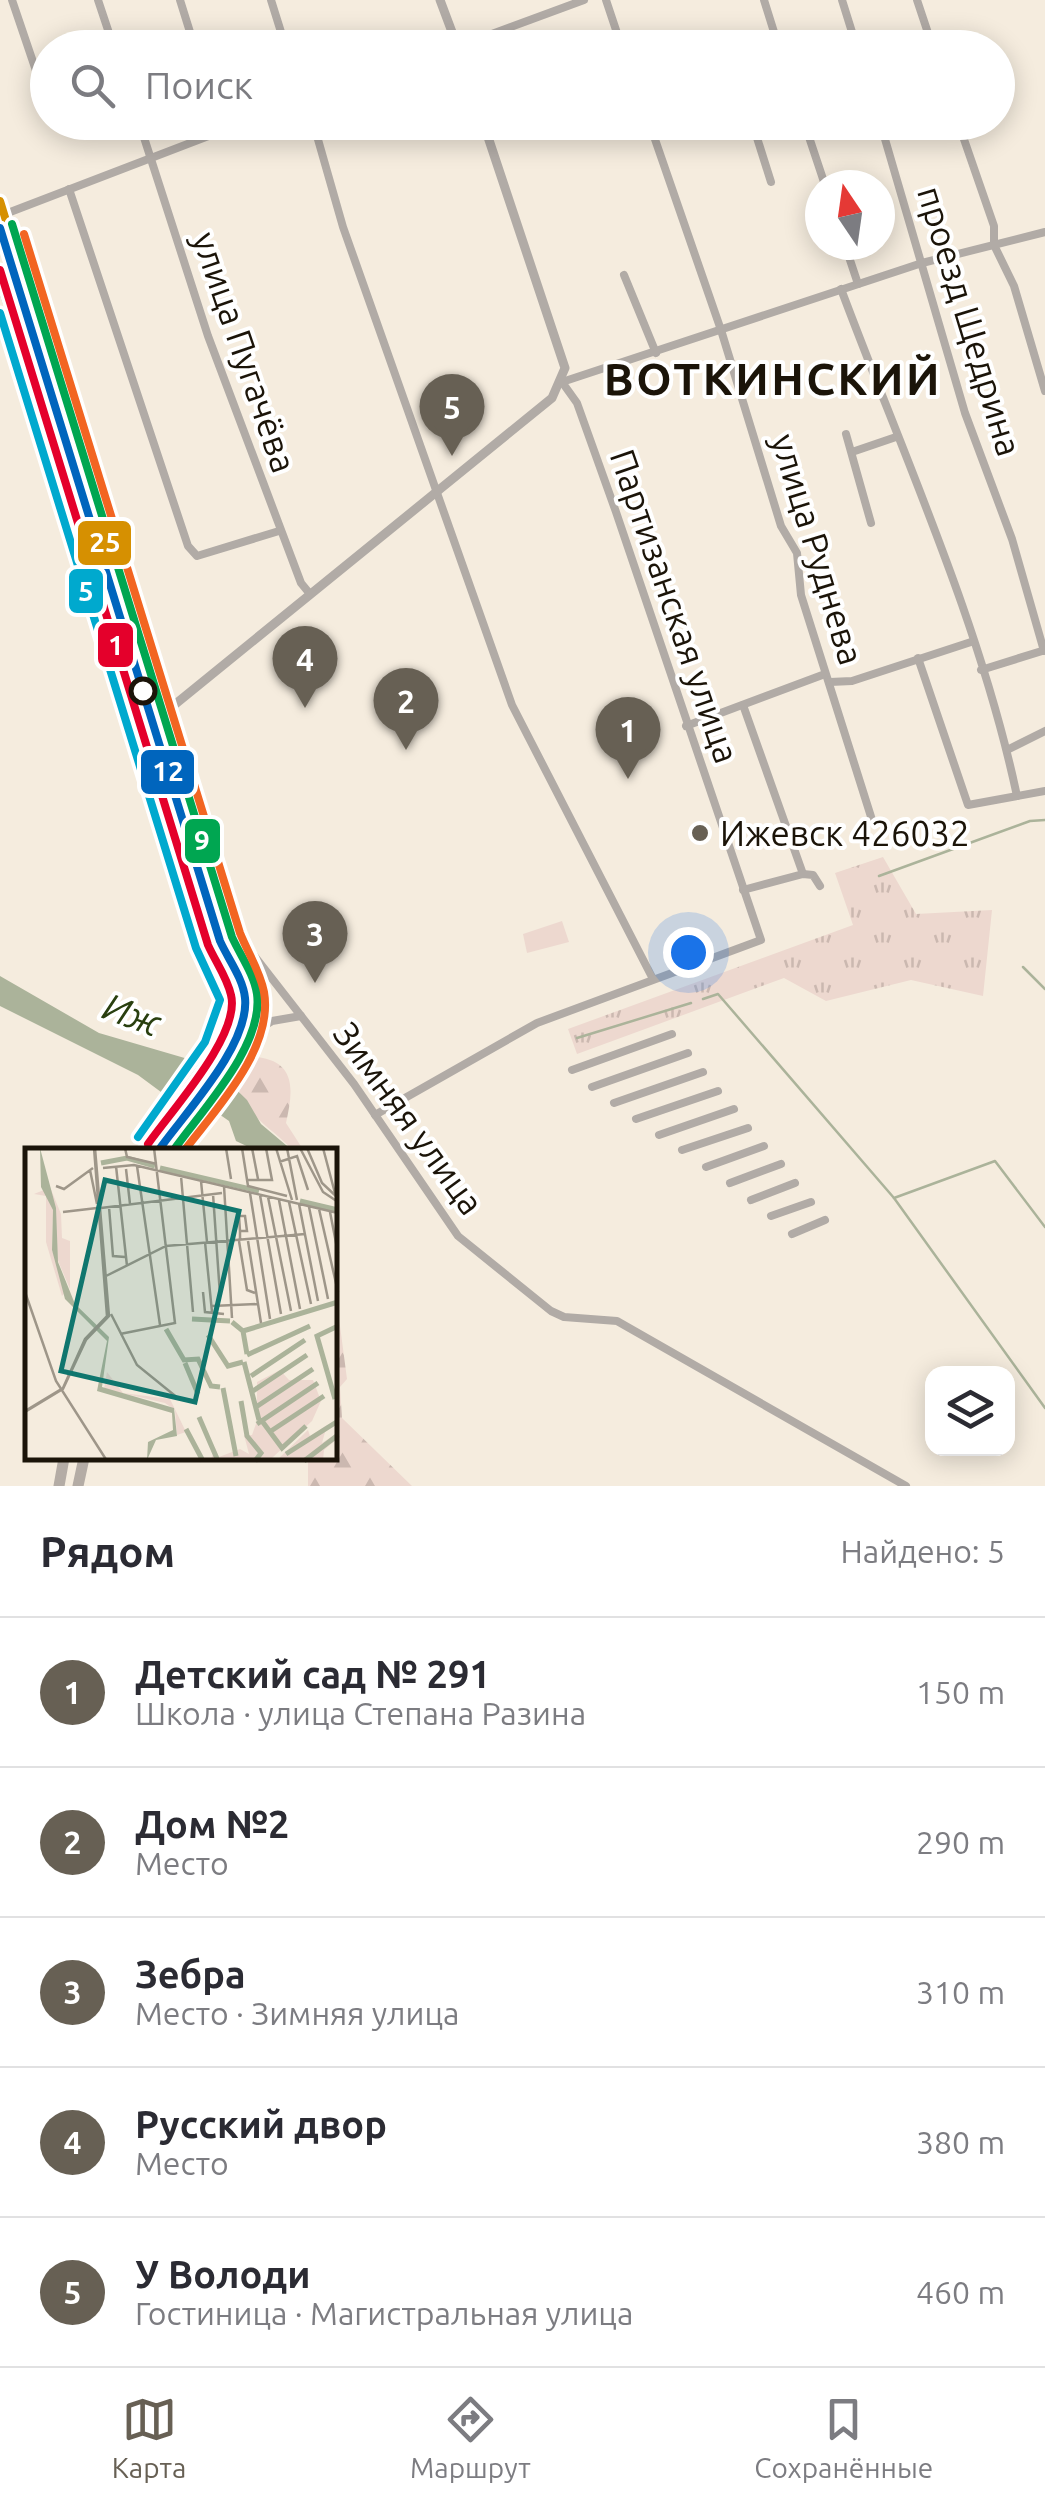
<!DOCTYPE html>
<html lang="ru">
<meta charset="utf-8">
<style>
body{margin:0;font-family:Ubuntu,sans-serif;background:#f7f7f7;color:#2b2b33}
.controls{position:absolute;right:30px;bottom:30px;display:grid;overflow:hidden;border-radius:20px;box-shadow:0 5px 25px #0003}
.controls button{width:90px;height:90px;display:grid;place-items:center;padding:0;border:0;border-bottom:2px solid #e1e1e2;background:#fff;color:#2b2b33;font:50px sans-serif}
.compass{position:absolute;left:805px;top:170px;width:90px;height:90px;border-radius:50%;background:#fff;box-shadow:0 5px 25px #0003;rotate:347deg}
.you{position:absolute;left:688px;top:952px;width:35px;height:35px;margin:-25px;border:8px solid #fff;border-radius:50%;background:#1a73e8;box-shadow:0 0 0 15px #1a73e833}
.badge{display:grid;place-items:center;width:65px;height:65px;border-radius:50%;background:#676054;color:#fff;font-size:32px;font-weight:700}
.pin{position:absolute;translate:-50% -82px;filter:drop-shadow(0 2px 5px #0008)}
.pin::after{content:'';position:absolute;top:52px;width:35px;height:30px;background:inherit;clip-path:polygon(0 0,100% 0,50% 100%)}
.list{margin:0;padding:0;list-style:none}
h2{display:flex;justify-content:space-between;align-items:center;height:130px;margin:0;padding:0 40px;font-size:42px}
h2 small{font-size:32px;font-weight:400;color:#7c7c81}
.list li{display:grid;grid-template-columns:65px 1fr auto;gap:30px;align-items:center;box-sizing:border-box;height:150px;padding:0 40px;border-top:2px solid #e1e1e2}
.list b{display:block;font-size:38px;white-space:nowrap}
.list p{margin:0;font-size:32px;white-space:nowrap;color:#7c7c81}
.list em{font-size:32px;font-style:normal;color:#7c7c81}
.icon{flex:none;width:55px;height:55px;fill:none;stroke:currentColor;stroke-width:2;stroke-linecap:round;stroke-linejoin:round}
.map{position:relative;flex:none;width:1045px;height:1486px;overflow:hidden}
.search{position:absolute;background:#fff;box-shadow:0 5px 25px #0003;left:30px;right:30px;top:30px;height:110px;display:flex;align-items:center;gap:25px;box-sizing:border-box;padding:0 35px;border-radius:55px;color:#7c7c81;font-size:38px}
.sheet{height:880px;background:#fff}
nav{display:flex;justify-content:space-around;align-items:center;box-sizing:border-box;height:140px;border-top:2px solid #e1e1e2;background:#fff;font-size:28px;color:#7c7c81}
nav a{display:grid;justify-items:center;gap:5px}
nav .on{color:#676054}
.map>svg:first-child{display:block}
</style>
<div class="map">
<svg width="1045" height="1486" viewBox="0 0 1045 1486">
<defs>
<pattern id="grass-tufts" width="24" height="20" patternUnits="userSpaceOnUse" patternTransform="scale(2.5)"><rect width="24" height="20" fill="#edd8cf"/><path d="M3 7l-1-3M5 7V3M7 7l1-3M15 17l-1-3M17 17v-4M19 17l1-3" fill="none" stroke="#cbb8b0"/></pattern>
<pattern id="forest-firs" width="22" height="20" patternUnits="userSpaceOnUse" patternTransform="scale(2.5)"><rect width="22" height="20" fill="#edd8cf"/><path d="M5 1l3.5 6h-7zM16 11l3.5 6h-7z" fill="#cbb8b0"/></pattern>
</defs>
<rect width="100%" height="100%" fill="#f5ecde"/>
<polygon fill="url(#grass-tufts)" points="883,857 916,914 992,910 983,996 911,980 826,1001 784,978 577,1054 568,1029 853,925 835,873"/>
<g fill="url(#forest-firs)">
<path d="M 257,1057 C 299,1062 292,1095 286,1123 L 304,1151 L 293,1151 C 275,1129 236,1111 238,1079 Z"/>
<polygon points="335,1288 347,1379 340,1387 342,1418 412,1486 308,1486 308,1459 335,1458"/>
</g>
<polygon fill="#edd8cf" points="562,921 569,942 527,953 523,934"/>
<polygon fill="#abb39a" points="0,976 99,1033 212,1066 247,1100 261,1124 293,1151 257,1151 236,1141 229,1121 216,1112 161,1092 138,1075 0,1006"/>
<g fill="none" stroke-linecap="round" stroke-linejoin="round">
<g stroke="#abb39a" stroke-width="2.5">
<polyline points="879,876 1030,821 1045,820"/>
<polyline points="1023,967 1045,989"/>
<polyline points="703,999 718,994 894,1198 995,1161 1045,1227"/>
<polyline points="577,1038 691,1003"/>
<polyline points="894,1198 1045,1408"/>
</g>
<g stroke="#b1aba6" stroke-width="8">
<polyline points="12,0 48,106"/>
<polyline points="98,0 114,48"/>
<polyline points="180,0 195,48"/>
<polyline points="271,0 286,48"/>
<polyline points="606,0 622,48"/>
<polyline points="764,0 779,48"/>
<polyline points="842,0 857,48"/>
<polyline points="917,0 933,48"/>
<polyline points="726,43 727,48"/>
<polyline points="454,48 584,0"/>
<polyline points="139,122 208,336 301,583 310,594"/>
<polyline points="313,122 343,227 512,705 653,979"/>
<polyline points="649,122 721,330 781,526 797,553 801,595 873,823"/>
<polyline points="752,122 771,182"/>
<polyline points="804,122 825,185"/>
<polyline points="880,122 965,413 1012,539 1044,651"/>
<polyline points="958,122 994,226 994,245 1014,286 1045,391"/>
<polyline points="69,189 188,546 197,556 279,531"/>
<polyline points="5,214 245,122"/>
<polyline points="845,245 858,284"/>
<polyline points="624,275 656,353"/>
<path d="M 841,289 C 903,455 980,622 1017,796"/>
<polyline points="846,434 871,523"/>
<polyline points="852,452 896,437"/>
<polyline points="918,658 968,805 1045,791"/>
<polyline points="981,670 1045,650"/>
<polyline points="830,682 852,681 971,642"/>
<polyline points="743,705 803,874"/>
<polyline points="686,726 825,674"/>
<polyline points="1007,750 1045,731"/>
<polyline points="743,890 803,874 813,875 820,886"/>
<polyline points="228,922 354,1084 458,1236 551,1311 564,1317 617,1321 906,1486"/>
<polyline points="254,1032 272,1021 301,1016"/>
<polyline points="572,1070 672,1034"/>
<polyline points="592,1087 688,1053"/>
<polyline points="614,1103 703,1072"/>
<polyline points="375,1115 537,1023 761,940 616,512 577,403 562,382 922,263 1045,232"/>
<polyline points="636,1119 718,1091"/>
<polyline points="659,1135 734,1109"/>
<polyline points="682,1150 748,1128"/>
<polyline points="706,1167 764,1146"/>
<polyline points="730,1183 781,1164"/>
<polyline points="751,1200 795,1183"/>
<polyline points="771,1216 811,1202"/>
<polyline points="792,1234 825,1220"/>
</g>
<g stroke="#b1aba6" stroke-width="9">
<polyline points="440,0 458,48"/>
<polyline points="157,719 552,398 565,368 483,122"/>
</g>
<g stroke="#b4aca5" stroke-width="11">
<polyline points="0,201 216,906 252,985 256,1018 250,1035 172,1151"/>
<path d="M 0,277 L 228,999 C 229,1047 170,1111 143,1151"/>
<polyline points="59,1486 64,1458"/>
<polyline points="78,1486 84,1458"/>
</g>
<polyline stroke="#b4ada4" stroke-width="2.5" points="84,503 85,518"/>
<g stroke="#fff" stroke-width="15">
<g id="bus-1">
<path d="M 0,201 L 216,906 C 234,946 266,991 250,1035 L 172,1151"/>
<path d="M 143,1151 C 172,1112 223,1063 228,1012 C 230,987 217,960 209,937"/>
</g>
</g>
<use href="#bus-1" stroke="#d69001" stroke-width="8"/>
<g stroke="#fff" stroke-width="15">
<path id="tram-1" d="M 0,228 L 220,941 C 228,959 243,978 245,998 C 250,1045 184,1114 158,1151"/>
</g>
<g stroke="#fff" stroke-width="15">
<path id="tram-2" d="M 0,270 L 208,945 C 215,961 227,977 231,995 C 241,1035 171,1111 148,1144"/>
</g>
<g stroke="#fff" stroke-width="15">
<path id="tram-3" d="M 12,224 L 232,937 C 240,955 254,974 257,994 C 264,1046 201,1111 173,1151"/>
</g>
<g stroke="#fff" stroke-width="15">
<polyline id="tram-4" points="0,313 196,948 220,1000 205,1042 138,1137"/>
</g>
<g stroke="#fff" stroke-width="15">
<path id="tram-5" d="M 24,234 L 240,933 C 248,953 260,971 264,992 C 274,1049 215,1110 184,1151"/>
</g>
<use href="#tram-1" stroke="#0065bd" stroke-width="8"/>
<use href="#tram-2" stroke="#e4002b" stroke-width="8"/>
<use href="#tram-3" stroke="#00a651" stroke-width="8"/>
<use href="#tram-4" stroke="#00a9ce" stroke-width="8"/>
<use href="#tram-5" stroke="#f26522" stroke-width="8"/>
</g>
<circle fill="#fff" stroke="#1b1409" stroke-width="5" cx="143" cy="691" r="12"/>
<circle fill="#676054" stroke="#fff" stroke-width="4" cx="700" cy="833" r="10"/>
<g text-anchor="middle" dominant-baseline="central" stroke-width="8" stroke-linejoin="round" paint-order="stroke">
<g font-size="35" fill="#1b1409" stroke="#fff">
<text transform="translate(970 321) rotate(73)">проезд Щедрина</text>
<text transform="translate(245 352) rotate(71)">улица Пугачёва</text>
<text transform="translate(818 549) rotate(73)">улица Руднева</text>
<text transform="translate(675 606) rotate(71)">Партизанская улица</text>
<text transform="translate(409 1118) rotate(54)">Зимняя улица</text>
</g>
<g font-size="35" fill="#1b1409" stroke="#fff" text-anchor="start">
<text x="720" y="833">Ижевск 426032</text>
</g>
<g font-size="38" font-style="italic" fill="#293f0f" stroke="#fff">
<text transform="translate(132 1014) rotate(20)">Иж</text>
</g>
<g font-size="45" font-weight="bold" letter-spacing="2.5" fill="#1b1409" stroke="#fff">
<text x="773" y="378">ВОТКИНСКИЙ</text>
</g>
</g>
<g transform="translate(25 1148)">
<rect width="312" height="312" fill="#f5ecde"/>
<path d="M 255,222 L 264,232 L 288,232 L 296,253 L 287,273 L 247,310 L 186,312 L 190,300 L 194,309 L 215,301 L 224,306 L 219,287 L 227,287 L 232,273 L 232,234 ZM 302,277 L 297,295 L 312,285 L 312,291 L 299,302 L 298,312 L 252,312 L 283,282 L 285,288 Z" fill="#edd8cf"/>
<path d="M 25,39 L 36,66 L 37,90 L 45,93 L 45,141 L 31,108 ZM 19,42 L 28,62 L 27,102 L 42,142 L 37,148 L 21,94 L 21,48 L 9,46 ZM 85,207 L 82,224 L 98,245 L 145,251 L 161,284 L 152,287 L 150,262 L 140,255 L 79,241 Z" fill="#edd8cf"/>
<path d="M 15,0 L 31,60 L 33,114 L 50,156 L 84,189 L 77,239 L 149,260 L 152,288 L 131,292 L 122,312 L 123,294 L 148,282 L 147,265 L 72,243 L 82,193 L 40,151 L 27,102 L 28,62 L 16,39 Z" fill="#abb39a"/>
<path fill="none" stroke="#abb39a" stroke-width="5" d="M 76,15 L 102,10 L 130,18M 135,20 L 234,43M 275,53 L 313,62M 167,171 L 205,173M 207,174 L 218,183 L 222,206M 141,181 L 159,212 L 173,211 L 186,238 L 195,239M 218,183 L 313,154M 183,187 L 203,218 L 218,214M 222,207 L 285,178M 219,214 L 234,272M 160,215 L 173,246M 226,228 L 280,192M 198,240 L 211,308M 228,243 L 282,207M 310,251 L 292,188 L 313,178M 216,253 L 222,288 L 236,305 L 230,313M 231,259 L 288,221M 174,269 L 193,313M 237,273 L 257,300 L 281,278M 232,276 L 293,235M 161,281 L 178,313M 246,283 L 299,248M 261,306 L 313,273M 279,313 L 313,287"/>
<path fill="none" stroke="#9e9689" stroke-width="2.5" d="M 100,0 L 102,9 L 132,16M 201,0 L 206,31M 217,0 L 223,38 L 262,48M 227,0 L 233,31M 251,0 L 267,52M 262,0 L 272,52M 275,0 L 298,44 L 313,54M 282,0 L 297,35 L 313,50M 298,0 L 311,49M 254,14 L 272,8 L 283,42M 91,18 L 102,118M 112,18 L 135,177M 78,20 L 109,17 L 313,65M 101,21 L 105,56M 65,22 L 72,56M 156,28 L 168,164M 222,32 L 247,32 L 241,0M 176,33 L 182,94M 31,38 L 39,41 L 68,20M 199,38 L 207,170M 225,45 L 245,171M 188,46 L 195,147M 235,47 L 256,166M 243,49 L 266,163M 254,52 L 275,161M 264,54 L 286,156M 274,56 L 293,153M 84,59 L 88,108 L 100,109M 284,59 L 303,151M 76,60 L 197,45M 294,61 L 313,144M 38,64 L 72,60M 305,64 L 313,105M 215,83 L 222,83 L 220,68 L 214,68 L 215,83 L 215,93M 214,93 L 222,142 L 230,145M 223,93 L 236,175M 180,94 L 187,164M 81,128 L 141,98 L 280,86M 0,144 L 31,233 L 82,313M 178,144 L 180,164 L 199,166M 187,158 L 233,156M 86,166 L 112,217 L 154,251M 95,186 L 150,175 L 129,0M 0,263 L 38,240 L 60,191 L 82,168 L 69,0M 0,264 L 38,241 L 61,192 L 84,168 L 70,0"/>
<path fill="#0f766e" fill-opacity="0.15" stroke="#0f766e" stroke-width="5" d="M 80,32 L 214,63 L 170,254 L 36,223 Z"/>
<rect width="312" height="312" fill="none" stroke="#1b1409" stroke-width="5"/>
</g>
<g stroke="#fff" stroke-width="4">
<rect x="76" y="519" width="57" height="48" rx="10" fill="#d69001"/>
<rect x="67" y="567" width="38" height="48" rx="10" fill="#00a9ce"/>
<rect x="96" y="621" width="39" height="48" rx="10" fill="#e4002b"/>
<rect x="139" y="748" width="57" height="48" rx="10" fill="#0065bd"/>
<rect x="183" y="817" width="39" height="48" rx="10" fill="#00a651"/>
</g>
<g font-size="28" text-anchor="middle" font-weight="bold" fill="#fff">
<text x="105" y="552">25</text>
<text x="86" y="601">5</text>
<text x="116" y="655">1</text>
<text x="168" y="781">12</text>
<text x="202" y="850">9</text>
</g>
</svg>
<div class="controls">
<button><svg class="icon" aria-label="layers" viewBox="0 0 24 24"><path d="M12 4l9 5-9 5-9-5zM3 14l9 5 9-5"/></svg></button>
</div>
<svg class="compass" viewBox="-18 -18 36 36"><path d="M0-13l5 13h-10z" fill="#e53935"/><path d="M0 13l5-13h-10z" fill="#7c7c81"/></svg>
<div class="you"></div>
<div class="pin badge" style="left:628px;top:779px">1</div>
<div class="pin badge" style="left:406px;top:750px">2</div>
<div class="pin badge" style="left:315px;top:983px">3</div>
<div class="pin badge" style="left:305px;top:708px">4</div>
<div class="pin badge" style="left:452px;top:456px">5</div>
<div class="search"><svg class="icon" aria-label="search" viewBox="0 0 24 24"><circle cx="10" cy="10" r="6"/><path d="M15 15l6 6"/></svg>Поиск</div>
</div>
<section class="sheet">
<h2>Рядом<small>Найдено: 5</small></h2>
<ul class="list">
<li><span class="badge">1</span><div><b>Детский сад № 291</b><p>Школа · улица Степана Разина</p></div><em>150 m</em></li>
<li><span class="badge">2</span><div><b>Дом №2</b><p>Место</p></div><em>290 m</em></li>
<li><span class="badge">3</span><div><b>Зебра</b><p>Место · Зимняя улица</p></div><em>310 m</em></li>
<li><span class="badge">4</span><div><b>Русский двор</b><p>Место</p></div><em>380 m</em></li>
<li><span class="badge">5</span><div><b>У Володи</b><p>Гостиница · Магистральная улица</p></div><em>460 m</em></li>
</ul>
</section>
<nav>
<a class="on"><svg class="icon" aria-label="map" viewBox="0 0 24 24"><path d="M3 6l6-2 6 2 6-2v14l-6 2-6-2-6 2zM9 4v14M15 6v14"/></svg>Карта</a>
<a><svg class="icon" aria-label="directions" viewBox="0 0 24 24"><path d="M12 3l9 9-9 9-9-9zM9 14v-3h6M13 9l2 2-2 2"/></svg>Маршрут</a>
<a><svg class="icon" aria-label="saved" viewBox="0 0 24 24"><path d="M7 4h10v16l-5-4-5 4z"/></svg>Сохранённые</a>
</nav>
